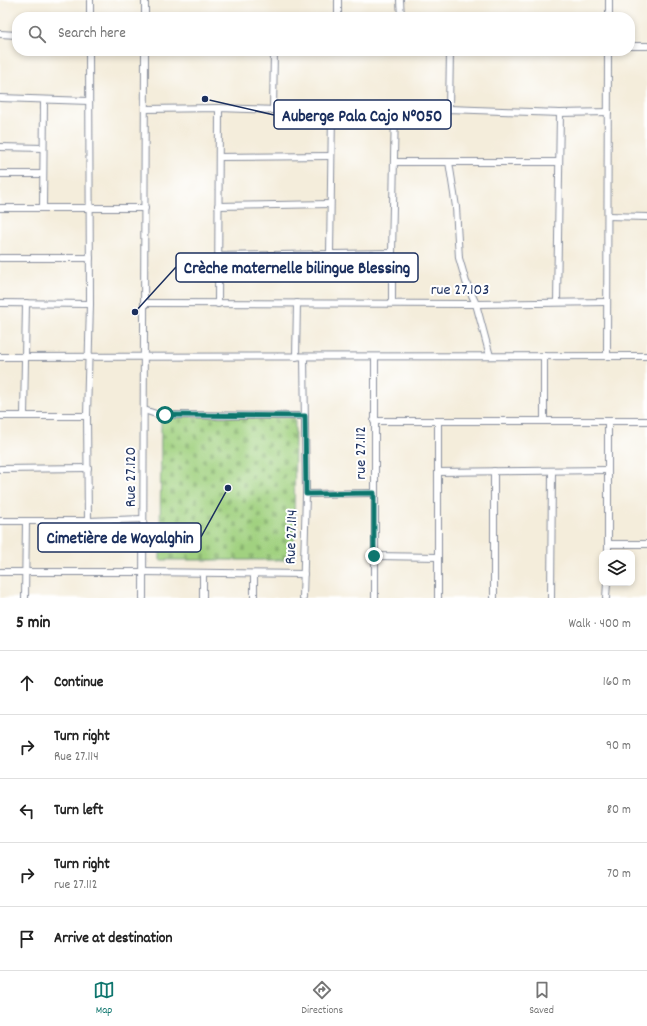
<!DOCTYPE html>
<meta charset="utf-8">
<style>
body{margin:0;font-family:Dekko,sans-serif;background:#f2f2f2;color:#222}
.controls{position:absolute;right:12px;bottom:12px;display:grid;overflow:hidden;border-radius:8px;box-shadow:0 2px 6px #0003}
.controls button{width:36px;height:36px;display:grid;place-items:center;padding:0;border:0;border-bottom:1px solid #e0e0e0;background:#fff;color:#222;font:20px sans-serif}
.stop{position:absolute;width:12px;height:12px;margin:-9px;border:3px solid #0f766e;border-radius:50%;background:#fff}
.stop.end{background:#0f766e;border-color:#fff;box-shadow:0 1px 4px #0008}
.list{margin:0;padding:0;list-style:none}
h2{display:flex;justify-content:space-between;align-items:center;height:52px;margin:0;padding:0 16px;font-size:17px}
h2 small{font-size:13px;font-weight:400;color:#767676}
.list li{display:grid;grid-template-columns:26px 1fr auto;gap:12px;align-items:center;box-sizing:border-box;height:64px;padding:0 16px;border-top:1px solid #e0e0e0}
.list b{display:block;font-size:15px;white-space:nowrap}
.list p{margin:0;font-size:13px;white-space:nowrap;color:#767676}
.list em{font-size:13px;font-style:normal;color:#767676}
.icon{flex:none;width:22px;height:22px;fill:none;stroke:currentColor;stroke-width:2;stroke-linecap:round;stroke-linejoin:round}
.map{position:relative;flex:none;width:647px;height:598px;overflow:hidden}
.search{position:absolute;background:#fff;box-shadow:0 2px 6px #0003;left:12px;right:12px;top:12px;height:44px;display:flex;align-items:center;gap:10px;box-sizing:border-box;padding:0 14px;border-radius:16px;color:#767676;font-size:15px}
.sheet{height:372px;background:#fff}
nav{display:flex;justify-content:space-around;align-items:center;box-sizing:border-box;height:56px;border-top:1px solid #e0e0e0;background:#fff;font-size:11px;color:#767676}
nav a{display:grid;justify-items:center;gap:2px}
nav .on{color:#0f766e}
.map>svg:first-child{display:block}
</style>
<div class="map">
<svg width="647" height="598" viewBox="0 0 647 598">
<defs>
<pattern id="cemetery-stones" width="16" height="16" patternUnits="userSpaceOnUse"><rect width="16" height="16" fill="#a1d180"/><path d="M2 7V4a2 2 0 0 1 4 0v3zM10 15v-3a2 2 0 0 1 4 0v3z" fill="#8ab471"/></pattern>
</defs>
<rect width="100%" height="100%" fill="#fff"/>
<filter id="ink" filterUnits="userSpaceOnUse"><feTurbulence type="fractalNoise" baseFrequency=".025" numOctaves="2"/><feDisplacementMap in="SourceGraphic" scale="8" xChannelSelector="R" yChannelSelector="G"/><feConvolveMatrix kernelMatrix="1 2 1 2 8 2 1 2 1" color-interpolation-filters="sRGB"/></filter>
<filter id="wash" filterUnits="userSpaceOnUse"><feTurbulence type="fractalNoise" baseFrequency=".012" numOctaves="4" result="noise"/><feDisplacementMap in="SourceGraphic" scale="16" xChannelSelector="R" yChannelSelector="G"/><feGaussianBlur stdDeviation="0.9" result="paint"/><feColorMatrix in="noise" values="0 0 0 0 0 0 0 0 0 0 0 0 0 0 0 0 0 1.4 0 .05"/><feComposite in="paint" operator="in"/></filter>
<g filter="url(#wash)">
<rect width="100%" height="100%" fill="#f4eddb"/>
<polygon fill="url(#cemetery-stones)" stroke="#5e806f" points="161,416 295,417 294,560 160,560"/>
</g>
<g filter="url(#ink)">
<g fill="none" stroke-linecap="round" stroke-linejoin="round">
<g stroke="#888e9c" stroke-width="8">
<g id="minor">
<polyline points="145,0 145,17"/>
<polyline points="400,0 401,17"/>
<polyline points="90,17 90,0"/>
<polyline points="338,17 338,0"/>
<polyline points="609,17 609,0"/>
<polyline points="0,34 17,35"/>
<polyline points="630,46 647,46"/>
<polyline points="0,98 89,101"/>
<polyline points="145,109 219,108 332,112 449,109 560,113 608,112"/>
<polyline points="449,109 450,51"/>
<polyline points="273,110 274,51"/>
<polyline points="0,147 43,148"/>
<polyline points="219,157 331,156"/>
<polyline points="394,162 559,162"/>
<polyline points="449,162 456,207 459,258 466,282 476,304 490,356"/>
<polyline points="0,174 42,174"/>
<polyline points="218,206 330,204"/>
<polyline points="0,208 145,208"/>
<polyline points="43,208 44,100"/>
<polyline points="608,216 647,217"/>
<polyline points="330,254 332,112"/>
<polyline points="218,256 392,253"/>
<polyline points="0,258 90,258"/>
<polyline points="557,302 560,113"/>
<polyline points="0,303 90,304"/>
<polyline points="144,303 476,304 607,302"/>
<polyline points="392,303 392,253 395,110"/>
<polyline points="218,304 219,108"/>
<polyline points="607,356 608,51"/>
<polyline points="0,357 647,356"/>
<polyline points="296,357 297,303"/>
<polyline points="375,357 375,598"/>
<polyline points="144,410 159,415 165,415 305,416"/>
<polyline points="0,416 87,416"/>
<polyline points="24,416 26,303"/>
<polyline points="374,421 647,421"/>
<polyline points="544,421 544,356"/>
<polyline points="0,469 88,468"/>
<polyline points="438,472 608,470"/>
<polyline points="306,494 375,493"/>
<polyline points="0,521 88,521 143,519"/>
<polyline points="88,521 87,416 90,304 89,51"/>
<polyline points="609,544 647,544"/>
<polyline points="608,553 608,421"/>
<polyline points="375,556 438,557"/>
<polyline points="0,572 143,572 304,574"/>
<polyline points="203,573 203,598"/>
<polyline points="25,598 26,521"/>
<polyline points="143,598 145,51"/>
<polyline points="254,598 254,574"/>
<polyline points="303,598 306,494 304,357"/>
<polyline points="438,598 438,421"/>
<polyline points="494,598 494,471"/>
<polyline points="551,598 552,471"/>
<polyline points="606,598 607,583"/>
</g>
</g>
<use href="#minor" stroke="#fff" stroke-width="6"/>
</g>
</g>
<g fill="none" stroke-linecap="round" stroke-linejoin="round" filter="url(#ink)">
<polyline stroke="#0f766e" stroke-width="5" points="165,415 305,416 306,494 374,493 374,556"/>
</g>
<g text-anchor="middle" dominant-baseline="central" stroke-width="4" stroke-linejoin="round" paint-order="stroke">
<g font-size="16" fill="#1b2f5e" stroke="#fff">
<text x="460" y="290">rue 27.103</text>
<text transform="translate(361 453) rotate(-90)">rue 27.112</text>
<text transform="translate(131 477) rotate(-90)">Rue 27.120</text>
<text transform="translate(292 537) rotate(-88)">Rue 27.114</text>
</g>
</g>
<path fill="none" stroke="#1b2f5e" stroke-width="1.5" d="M205 99L274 115M135 312L176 267M228 488L201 537"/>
<g fill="#1b2f5e" stroke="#fff" stroke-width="1.5">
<circle cx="205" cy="99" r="4"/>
<circle cx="135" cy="312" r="4"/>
<circle cx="228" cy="488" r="4"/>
</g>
<g fill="#fff" stroke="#1b2f5e" stroke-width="1.5">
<rect x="274" y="100" width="177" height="29" rx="4"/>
<rect x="176" y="253" width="242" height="29" rx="4"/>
<rect x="38" y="523" width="163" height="29" rx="4"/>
</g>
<g font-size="17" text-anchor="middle" font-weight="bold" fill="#1b2f5e">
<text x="362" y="121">Auberge Pala Cajo N°050</text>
<text x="297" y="273">Crèche maternelle bilingue Blessing</text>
<text x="120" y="543">Cimetière de Wayalghin</text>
</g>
</svg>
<div class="controls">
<button><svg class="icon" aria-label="layers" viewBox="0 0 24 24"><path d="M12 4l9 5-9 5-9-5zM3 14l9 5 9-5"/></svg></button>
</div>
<div class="stop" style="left:165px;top:415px"></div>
<div class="stop end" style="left:374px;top:556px"></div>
<div class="search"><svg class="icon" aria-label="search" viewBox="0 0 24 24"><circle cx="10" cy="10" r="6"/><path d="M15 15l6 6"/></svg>Search here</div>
</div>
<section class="sheet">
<h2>5 min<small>Walk · 400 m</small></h2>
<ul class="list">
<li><svg class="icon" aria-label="ahead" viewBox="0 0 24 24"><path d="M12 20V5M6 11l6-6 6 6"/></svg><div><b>Continue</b></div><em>160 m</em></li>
<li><svg class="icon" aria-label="right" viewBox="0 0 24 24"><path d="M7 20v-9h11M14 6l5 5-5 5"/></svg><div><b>Turn right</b><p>Rue 27.114</p></div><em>90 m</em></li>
<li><svg class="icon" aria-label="left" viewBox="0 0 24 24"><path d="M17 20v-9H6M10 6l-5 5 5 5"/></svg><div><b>Turn left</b></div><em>80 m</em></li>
<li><svg class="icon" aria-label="right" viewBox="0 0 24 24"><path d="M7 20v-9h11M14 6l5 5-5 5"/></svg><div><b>Turn right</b><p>rue 27.112</p></div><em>70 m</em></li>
<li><svg class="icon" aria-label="arrive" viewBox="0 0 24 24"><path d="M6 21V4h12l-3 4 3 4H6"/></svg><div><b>Arrive at destination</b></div></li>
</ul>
</section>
<nav>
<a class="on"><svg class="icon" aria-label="map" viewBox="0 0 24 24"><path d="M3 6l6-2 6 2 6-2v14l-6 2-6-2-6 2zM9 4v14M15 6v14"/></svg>Map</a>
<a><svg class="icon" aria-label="directions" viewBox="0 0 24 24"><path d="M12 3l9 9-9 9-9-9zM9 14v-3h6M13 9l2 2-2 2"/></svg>Directions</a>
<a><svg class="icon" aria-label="saved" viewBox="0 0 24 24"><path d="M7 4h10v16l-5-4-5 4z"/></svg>Saved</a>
</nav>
